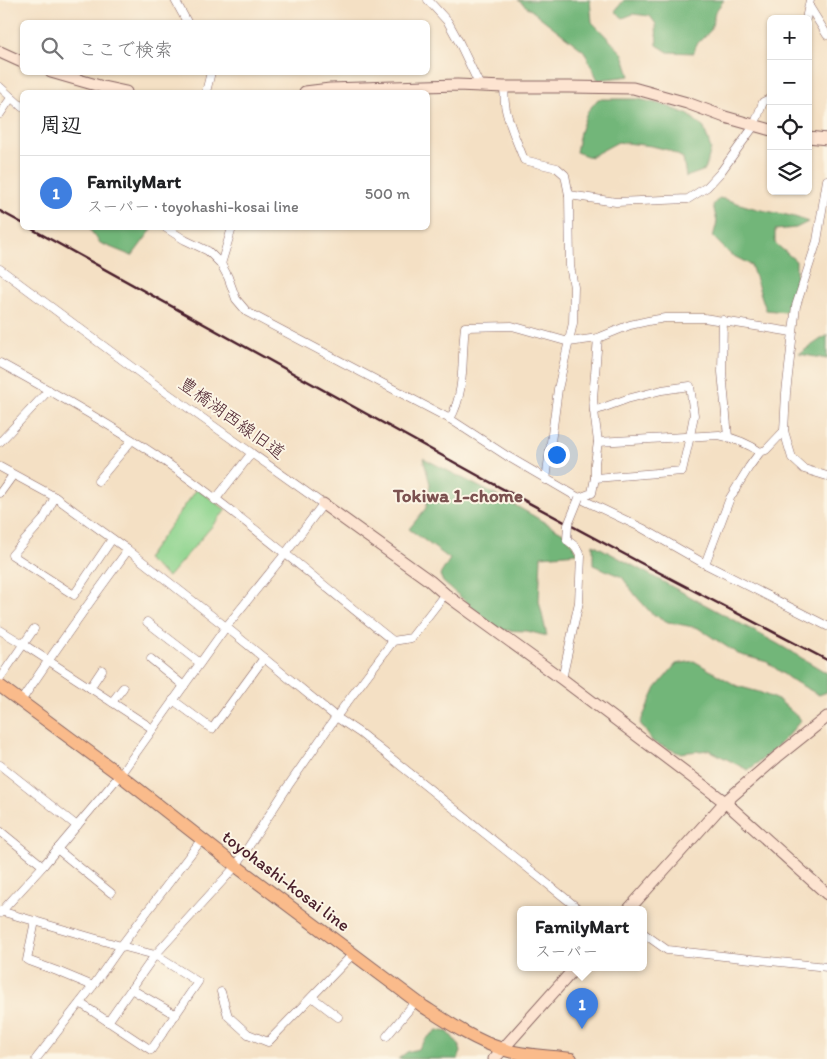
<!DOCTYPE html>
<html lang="ja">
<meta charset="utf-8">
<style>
body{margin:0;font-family:Itim,"Klee One",sans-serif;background:#f2f2f2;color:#202124}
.controls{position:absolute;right:15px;top:15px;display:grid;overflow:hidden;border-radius:8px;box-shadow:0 1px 4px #0004}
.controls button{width:45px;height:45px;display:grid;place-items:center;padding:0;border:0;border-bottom:1px solid #e0e0e0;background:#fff;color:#202124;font:25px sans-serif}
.you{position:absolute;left:556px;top:454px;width:18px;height:18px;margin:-12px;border:4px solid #fff;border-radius:50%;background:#1a73e8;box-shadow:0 0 0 8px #1a73e833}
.badge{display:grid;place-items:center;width:32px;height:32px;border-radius:50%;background:#c8321e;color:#fff;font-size:16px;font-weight:700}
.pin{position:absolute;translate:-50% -41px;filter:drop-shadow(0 1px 2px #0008)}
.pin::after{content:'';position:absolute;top:26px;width:18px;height:15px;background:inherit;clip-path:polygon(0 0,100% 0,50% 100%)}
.popup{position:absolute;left:517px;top:906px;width:130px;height:65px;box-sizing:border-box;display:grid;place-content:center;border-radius:8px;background:#fff;filter:drop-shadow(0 1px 4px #0005);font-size:16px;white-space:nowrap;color:#757577}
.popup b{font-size:19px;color:#202124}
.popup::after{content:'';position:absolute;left:50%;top:100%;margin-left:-10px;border:10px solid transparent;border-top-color:#fff}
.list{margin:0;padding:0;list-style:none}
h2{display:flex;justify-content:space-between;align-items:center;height:65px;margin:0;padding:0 20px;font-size:21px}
h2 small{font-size:16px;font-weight:400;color:#757577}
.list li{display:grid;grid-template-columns:32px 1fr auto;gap:15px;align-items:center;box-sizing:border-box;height:75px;padding:0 20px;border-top:1px solid #e0e0e0}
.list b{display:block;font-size:19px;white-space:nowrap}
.list p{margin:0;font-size:16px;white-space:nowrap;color:#757577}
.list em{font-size:16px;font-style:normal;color:#757577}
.icon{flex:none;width:28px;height:28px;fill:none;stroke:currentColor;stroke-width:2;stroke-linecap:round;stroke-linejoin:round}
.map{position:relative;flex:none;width:827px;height:1059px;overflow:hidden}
.search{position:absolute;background:#fff;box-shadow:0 1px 4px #0004;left:20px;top:20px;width:410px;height:55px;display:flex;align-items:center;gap:12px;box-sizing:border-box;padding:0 18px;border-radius:8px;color:#757577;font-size:19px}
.panel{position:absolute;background:#fff;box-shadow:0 1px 4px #0004;left:20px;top:90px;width:410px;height:140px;border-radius:8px}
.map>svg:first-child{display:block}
</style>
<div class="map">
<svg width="827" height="1059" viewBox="0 0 827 1059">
<rect width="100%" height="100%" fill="#fcf5e5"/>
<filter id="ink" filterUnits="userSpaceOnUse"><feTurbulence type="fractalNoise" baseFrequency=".02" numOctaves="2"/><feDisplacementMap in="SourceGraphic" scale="10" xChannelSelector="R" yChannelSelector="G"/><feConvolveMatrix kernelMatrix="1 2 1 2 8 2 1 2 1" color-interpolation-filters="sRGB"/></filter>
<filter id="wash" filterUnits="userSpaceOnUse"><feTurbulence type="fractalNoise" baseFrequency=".0096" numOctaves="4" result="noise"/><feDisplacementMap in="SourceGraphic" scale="20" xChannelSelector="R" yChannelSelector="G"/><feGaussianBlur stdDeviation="1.12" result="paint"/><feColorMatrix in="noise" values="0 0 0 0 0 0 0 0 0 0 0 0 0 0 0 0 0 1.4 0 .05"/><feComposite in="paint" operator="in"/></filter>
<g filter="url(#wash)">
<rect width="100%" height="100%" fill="#f4e0c4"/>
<polygon fill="#8ed48e" stroke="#6c7a5c" points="197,489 226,510 168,577 146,559"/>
<g fill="#72b679" stroke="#5e6a52">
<polygon points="518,0 590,0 592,22 623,54 630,76 598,80 584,51"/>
<polygon points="624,0 724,0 715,12 711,30 696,45 694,53 668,52 657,45 656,24 650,16 633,14 623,18 615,11"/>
<polygon points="598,99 638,99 664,105 689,115 704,128 711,149 705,170 686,177 683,158 668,150 652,146 618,142 590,157 576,152 580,132 587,112"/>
<path d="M 719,198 C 730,200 739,204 750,207 C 769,213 789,213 808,222 L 796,228 L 775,230 L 775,243 L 796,261 C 796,282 798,295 785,312 L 766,310 L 751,265 L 730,254 L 713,237 L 717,222 L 713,205 Z"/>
<polygon points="95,228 153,228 132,256 100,243 90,230"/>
<polygon points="827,334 827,359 799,354 827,335"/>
<polygon points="423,458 513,504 565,534 578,553 541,556 539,601 547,636 527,631 499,630 443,582 440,575 450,559 409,529 426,508 430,484"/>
<polygon points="593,544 778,644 827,673 827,692 819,695 790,679 767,662 738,654 698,628 668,622 651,613 636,596 622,577 593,565"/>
<path d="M 694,661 L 737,686 L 759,692 L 780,701 L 801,720 C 786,739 768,756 748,770 L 709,750 L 679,753 L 653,742 L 640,723 L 656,688 L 676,664 Z"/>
<polygon points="437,1030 448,1032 459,1045 461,1052 458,1059 398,1059 407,1052 418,1049 427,1038"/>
</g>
</g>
<g filter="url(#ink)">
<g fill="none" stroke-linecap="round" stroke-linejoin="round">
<g stroke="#866361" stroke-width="9">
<g id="street">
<polyline points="175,0 187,22"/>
<polyline points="428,0 448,22 459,42 480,86"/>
<polyline points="809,6 827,35"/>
<polyline points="806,19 810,0"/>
<polyline points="0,87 22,107"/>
<path d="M 504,87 C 505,93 504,98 505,104 C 507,122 518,143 524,160 L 557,168 L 565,175 L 569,195 L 570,266 L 574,287 L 573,323 L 558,389 L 546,480"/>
<polyline points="206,92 211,72"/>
<polyline points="0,114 11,98"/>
<polyline points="827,180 817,241 796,306 786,393 784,431 792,458 804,469 827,476"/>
<polyline points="569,195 616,202 688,199 707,187 720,173 754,126 763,102 771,98"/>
<polyline points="166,228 185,240 208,251 221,264 228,277 236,299 247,312 450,419 507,456 579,498 642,528 705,564 827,626"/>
<polyline points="221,264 232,228"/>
<polyline points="0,269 156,385 323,504 285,554 226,627 120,775 43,866 0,913"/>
<polyline points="723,320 722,372 728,437"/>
<path d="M 0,363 C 53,392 106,422 157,456 C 239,513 315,579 393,641"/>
<polyline points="594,411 627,399 662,390 690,386 694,415 690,436 682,471 595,478"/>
<path d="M 450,419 C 466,392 461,357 465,327 L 512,326 L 569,342 L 598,338 L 630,325 L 648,321 L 665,318 L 704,318 L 792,332"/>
<polyline points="0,442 49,390"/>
<path d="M 598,442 L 719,435 C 733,438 749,444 760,452"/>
<polyline points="0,467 55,497 128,550 226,627 336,717 360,733 580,910"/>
<polyline points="98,481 132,440"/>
<polyline points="0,493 13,475"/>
<polyline points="55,497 43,520 12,555 74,595 112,539"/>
<polyline points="579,498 592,493 595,478 595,463 598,442 594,411 593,398 598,338"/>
<polyline points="215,500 251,454"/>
<polyline points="705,564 730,498 749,467 760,452 766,450 784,431"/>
<polyline points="147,622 200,663"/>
<polyline points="0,630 23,644 153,729"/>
<polyline points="151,659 184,686"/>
<polyline points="0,678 34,629"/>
<polyline points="562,679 579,602 581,556 576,547 567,540"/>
<polyline points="90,688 102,670"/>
<polyline points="173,700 212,729 264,658"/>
<path d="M 21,701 C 55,650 91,600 128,550"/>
<polyline points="112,702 123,688"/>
<polyline points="0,765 77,826"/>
<polyline points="0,831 43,866"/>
<polyline points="57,849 111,893"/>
<polyline points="0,911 121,946 155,955 198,982 151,1050 80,1003"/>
<polyline points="35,921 27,960 57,971 93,986"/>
<polyline points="643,933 667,950 827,967"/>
<polyline points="131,989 176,1015"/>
<polyline points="221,992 228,1016 248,1034 268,1042 353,954"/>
<polyline points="312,997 338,1017"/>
<polyline points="108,1022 155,955 236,866 288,786 336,717 393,641 411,638 445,594"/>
<polyline points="387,1036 416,1001"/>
<polyline points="36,1059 93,986 121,946 202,839"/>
</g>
</g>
<g stroke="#866361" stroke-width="13">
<g id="secondary">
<polyline points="0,52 22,62"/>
<polyline points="51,72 103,87 126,92"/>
<polyline points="305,92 330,89 457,85 504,87 569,87 633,88 687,103 725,117 771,130"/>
<polyline points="808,137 827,139"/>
<polyline points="323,504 430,581 445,594 562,679 725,802 827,894"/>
<polyline points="628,910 725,802 777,757 827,717"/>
<polyline points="494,1059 575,968"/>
</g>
</g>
<g stroke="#866361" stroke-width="14">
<path id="primary" d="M 0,686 L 120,775 L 236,866 L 424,1007 C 449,1023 474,1040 502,1049 C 524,1056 548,1056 571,1059"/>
</g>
<use href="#street" stroke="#fff" stroke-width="8"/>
<use href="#secondary" stroke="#fde4d1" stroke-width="11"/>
<use href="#primary" stroke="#fabb8b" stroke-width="12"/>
<g stroke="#4a1f2b" stroke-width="2.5">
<polyline points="0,211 22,223"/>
<polyline points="30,228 488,481 639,562 827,660"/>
</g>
<g stroke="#866361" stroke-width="9" stroke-linecap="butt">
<polyline id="street-bridge" points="567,540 568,525 579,498"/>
</g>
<use href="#street-bridge" stroke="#fff" stroke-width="8"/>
</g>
</g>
<g text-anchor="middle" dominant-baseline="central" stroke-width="4" stroke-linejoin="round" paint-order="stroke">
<g font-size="18" fill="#4a1f2b" stroke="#fcf5e5">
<text transform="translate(232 418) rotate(36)">豊橋湖西線旧道</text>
<text transform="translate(286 881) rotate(37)">toyohashi-kosai line</text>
</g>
<g font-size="19" font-weight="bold" fill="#7c5250" stroke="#fcf5e5">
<text x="458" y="495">Tokiwa 1-chome</text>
</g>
</g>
</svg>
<div class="controls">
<button>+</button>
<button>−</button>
<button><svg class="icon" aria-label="locate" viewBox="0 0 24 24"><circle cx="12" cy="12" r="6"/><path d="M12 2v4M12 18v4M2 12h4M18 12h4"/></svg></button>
<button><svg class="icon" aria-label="layers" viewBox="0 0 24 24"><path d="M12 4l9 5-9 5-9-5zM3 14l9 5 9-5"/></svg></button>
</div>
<div class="you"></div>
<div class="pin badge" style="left:582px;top:1029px;background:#3f7fe0">1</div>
<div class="popup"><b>FamilyMart</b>スーパー</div>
<div class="search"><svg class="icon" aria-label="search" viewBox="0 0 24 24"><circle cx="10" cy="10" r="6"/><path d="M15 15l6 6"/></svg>ここで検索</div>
<section class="panel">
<h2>周辺<small></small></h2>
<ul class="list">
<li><span class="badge" style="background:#3f7fe0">1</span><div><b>FamilyMart</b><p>スーパー · toyohashi-kosai line</p></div><em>500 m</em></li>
</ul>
</section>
</div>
